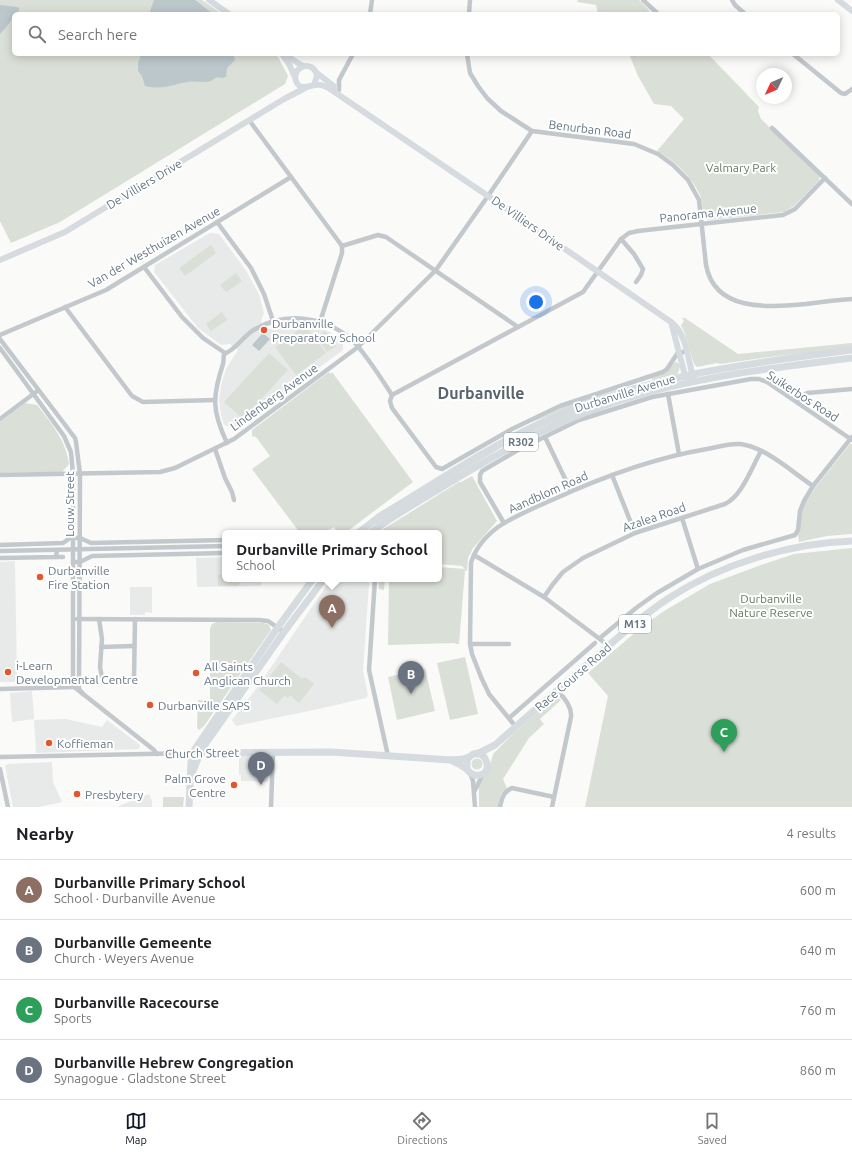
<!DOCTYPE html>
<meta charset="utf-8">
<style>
body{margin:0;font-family:Ubuntu,sans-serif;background:#f6f6f6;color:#202124}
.compass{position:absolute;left:756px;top:68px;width:36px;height:36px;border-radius:50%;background:#fff;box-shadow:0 2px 10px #0003;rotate:226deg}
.you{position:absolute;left:536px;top:302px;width:14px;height:14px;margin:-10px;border:3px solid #fff;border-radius:50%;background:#1a73e8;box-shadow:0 0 0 6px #1a73e833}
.badge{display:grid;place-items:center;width:26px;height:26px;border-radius:50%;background:#111827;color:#fff;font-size:13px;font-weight:700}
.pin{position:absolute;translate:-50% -33px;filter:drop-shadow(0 1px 2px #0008)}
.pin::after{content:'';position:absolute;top:21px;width:14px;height:12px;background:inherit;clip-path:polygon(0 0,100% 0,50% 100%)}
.popup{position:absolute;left:222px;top:530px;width:220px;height:52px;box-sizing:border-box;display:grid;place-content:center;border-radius:6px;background:#fff;filter:drop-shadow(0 1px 3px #0005);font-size:13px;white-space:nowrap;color:#757577}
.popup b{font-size:15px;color:#202124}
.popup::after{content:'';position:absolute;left:50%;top:100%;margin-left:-8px;border:8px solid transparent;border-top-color:#fff}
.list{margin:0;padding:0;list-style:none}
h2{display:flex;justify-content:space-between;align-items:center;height:52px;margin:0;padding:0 16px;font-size:17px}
h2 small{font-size:13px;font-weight:400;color:#757577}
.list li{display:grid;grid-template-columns:26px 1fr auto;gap:12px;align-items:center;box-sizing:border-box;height:60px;padding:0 16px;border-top:1px solid #e0e0e0}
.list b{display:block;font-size:15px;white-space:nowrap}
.list p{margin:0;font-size:13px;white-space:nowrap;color:#757577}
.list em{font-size:13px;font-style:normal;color:#757577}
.icon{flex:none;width:22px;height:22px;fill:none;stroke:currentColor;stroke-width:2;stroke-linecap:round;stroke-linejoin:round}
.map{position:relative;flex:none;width:852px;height:807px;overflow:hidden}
.search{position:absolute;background:#fff;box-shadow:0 2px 10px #0003;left:12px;right:12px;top:12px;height:44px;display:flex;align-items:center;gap:10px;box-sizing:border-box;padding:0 14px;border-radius:6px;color:#757577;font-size:15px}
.sheet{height:292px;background:#fff}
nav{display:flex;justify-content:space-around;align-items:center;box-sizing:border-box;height:56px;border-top:1px solid #e0e0e0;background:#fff;font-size:11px;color:#757577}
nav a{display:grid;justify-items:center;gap:2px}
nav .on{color:#111827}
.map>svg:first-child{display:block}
</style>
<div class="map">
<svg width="852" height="807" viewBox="0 0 852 807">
<rect width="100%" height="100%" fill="#fafaf8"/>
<g fill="#e8e9e9">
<polygon points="210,233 219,234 245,269 259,294 264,313 261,321 264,329 267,330 287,324 299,323 318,327 328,331 343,342 343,350 237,429 224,425 221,416 219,400 221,385 226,369 238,350 230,344 221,345 198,328 154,272 155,265"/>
<polygon points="225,557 225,579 261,579 261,586 197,587 196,558"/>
<polygon points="15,561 17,682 0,682 0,562"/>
<polygon points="331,579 367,579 369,584 363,671 368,695 366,698 314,710 236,726 232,720 256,689"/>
<polygon points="130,587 152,587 152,613 145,612 145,615 130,615"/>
<polygon points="32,691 34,719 12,722 10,693"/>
<polygon points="65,719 102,727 107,720 140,745 139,749 36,753 34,720"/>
<polygon points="240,755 266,756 269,759 268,782 241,781 241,775 239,775 239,757"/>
<polygon points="52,762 53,782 62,802 39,807 13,807 5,766 8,764"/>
<polygon points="149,794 152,801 152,807 119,807 119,806"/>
</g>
<g fill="#dadfd7">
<polygon points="0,0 202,0 222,14 14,14 14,54 273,54 278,57 288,76 285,84 60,222 11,243 0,221"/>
<polygon points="578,0 639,0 649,10 650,14 598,14 596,5 577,2"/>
<path d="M 629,54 L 708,54 L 759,107 L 758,111 L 761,119 L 818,173 L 820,176 L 819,181 L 794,206 L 784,212 L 709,220 C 701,217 703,203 700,195 C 691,176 675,161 657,151 L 684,119 L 671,106 L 654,104 L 638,76 Z"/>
<polygon points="211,245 216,253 185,276 179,268"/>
<polygon points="236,273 242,281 226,292 220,285"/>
<polygon points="222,312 227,320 211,331 206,324"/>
<polygon points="682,318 685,318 738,354 852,343 852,348 777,356 720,364 717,363 697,367 694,364 685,334 681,325 684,321"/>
<polygon points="305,325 326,353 296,375 275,347"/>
<polygon points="325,331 336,346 327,352 316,337"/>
<polygon points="269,353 288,370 243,419 224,402"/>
<polygon points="675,362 677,362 680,365 679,371 677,374 652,380 652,378 665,373"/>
<polygon points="329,372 330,374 332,372 413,482 345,533 338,533 334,527 326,531 300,533 252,469 270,456 256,437 252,436 252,430"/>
<polygon points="602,394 602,395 530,423 569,404"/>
<path d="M 25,403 L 37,405 C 51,423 66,440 69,464 L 62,472 L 0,473 L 0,422 Z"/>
<polygon points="584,407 585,410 544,427 501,448 379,523 368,528 387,515 483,456 520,436"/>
<polygon points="850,444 852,444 852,534 827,536 799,542 798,535 802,511 804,505 815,488"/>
<polygon points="472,476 497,521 473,548 468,558 467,571 465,570 459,644 457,644 454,643 388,645 389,579 439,579 439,567 465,569 462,566 439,564 439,533 377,533 459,482 461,482"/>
<polygon points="852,548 852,807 585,807 608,696 588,673 638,630 664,611 710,584 761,565 794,554"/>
<polygon points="223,574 225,576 225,579 228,579 230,581 232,579 240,579 239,586 218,586 218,575"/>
<polygon points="378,579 385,579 384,590 379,589"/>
<polygon points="217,622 264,623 269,625 271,630 204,726 199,730 197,728 198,700 210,701 210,629 212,624"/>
<polygon points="465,657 478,714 450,720 437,663"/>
<polygon points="281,662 302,679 305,677 314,684 299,703 290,695 288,698 285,695 277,704 259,690"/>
<polygon points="425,669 435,711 397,720 388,677"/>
<polygon points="554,698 558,698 561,700 540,719 544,724 529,738 503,779 507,788 501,794 498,807 479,807 479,786 490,765 493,754 513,734"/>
<circle cx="477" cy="764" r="5.5"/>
<polygon points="163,797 184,797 183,807 163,807"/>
</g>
<g fill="#bbc7cb">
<polygon points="154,0 195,0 213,14 149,14"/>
<path d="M 0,5 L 17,7 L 19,8 L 19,11 L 17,14 L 14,14 C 12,21 5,29 0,34 Z"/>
<path d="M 141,54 L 233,54 L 235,60 L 227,68 L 226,77 L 222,78 C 214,75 214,82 206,82 C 200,82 194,81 187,82 C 171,85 163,90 145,86 L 142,76 L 138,71 L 138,64 Z"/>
<polygon points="263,333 270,339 259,351 252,345"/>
</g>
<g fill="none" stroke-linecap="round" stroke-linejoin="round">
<g stroke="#c3c8cc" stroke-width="4.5">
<polyline points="643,0 657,13 655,14"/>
<polyline points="732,0 735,5 745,14"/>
<polyline points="370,14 372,0"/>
<polyline points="469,14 470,0"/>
<path d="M 467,54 L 470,73 L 478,86 L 487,98 L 501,111 L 532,131 L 634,144 L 658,154 L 673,165 L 688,180 L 699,200 L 706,265 C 715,313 770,307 806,304 C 821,302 837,300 852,299"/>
<polyline points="793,54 841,93 845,94 852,89"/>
<polyline points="339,90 339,80 353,54"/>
<polyline points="249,120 342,246"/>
<polyline points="772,128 852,204"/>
<polyline points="217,222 251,268 264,294 273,321"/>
<polyline points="621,239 634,254 643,269 641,275 636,282"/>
<polyline points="342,246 378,235 386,237 518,327"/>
<polyline points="144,267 182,317 203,338 225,353"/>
<polyline points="65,307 132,396 143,402 215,400"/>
<polyline points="320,322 342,253 342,246"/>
<polyline points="0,335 106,290 291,177"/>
<polyline points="0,339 75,438 76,442 80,474 79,689 83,694"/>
<polyline points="0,348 64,436 71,452 73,474 73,686"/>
<polyline points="668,394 679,454"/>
<polyline points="392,395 583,292 621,239 629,233 638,231 783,215 795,209 825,178"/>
<polyline points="392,395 390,401 392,408 436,467 442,469 512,429 560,406 663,372 667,369 677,354 686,351"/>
<polyline points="798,403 804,395 807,393 852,389"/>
<polyline points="0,419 36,392"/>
<polyline points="545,437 571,491"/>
<path d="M 227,443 C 212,411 212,397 223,364 C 224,361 223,358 224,355 C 226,352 229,352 231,350 C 239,344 244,337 252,331 C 283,311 324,315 352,340 C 366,354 381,378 392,395"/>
<polyline points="215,449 225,478 232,492 234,500"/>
<polyline points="0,475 160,472 175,468 234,439 358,347 436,270 488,196 532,131"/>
<polyline points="612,475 635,533"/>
<polyline points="682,518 698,569"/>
<polyline points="504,523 480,482 480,475 482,471 518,450 579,420 652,397 751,379 759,379 767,382 852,440"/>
<polyline points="0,545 63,543 70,538 80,538 91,543 225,540"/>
<polyline points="0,551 225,546"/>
<polyline points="474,555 544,597 609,646"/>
<polyline points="56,557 63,557"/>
<polyline points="0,558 56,557 57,550"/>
<polyline points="73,562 80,562 92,556 225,553"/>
<polyline points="375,579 369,670 388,756"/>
<path d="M 544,597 L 553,584 L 563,572 L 583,558 L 635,533 L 725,504 C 742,496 752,467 761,451"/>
<polyline points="77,619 259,620 268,621 284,632"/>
<polyline points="99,619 102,639 100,667 103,683"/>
<polyline points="600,638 636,608 657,593 698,569 743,550 795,535 798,530 800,511 804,501 813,486 852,437"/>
<polyline points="470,644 509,644"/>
<polyline points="101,647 134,646"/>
<polyline points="134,678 135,619"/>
<polyline points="73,686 154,750 157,754"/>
<polyline points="0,689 74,687"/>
<polyline points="509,718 595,643"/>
<path d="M 516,727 L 489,694 L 481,677 L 472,654 L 470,644 L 471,563 C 475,549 486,536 498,527 C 514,516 534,508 552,500 C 602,477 653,458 707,449 C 718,447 729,443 740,444 C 766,447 792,472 813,486"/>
<polyline points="0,757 193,753"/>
<polyline points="0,769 8,807"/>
<polyline points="470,773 473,781 475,807"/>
<polyline points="475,790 483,774"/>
<polyline points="271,807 273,752"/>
<path d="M 500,807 C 502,798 503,792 512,788 L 554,797"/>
<path d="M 552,807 L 571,717 C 572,706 565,698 557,691"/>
</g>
<g stroke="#d6dbdf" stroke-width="6">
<polyline points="209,0 229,14"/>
<polyline points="838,0 852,11"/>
<polyline points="282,54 289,64 295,77"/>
<polyline points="286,54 293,60 303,66"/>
<polyline points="317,73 335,87"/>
<path d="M 314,85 L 317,76 C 313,58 291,67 296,81 C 300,91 308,86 315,85 C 321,84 328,87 333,91 L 488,196 L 671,322 C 687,334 688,360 693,377"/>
<polyline points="0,260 65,232 284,99 305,88"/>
<polyline points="671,322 686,379"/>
</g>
<g stroke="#d6dbdf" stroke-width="7">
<path d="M 358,533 L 380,516 L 395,507 C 446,476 495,443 550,419 C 646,376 748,363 852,350"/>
<path d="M 370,533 C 393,516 417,502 441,488 C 495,455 549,424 609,404 C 687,378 770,368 852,358"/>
<polyline points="193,753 331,752 451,760 463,759 469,757"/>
<path d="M 477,754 L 495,745 C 529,715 562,686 596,657 C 619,636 643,615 669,598 C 721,564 790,543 852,541"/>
<path d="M 451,760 C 456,763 461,765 465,768 C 469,771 470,774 475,775 C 499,778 483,738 467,760 L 467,769"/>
<polyline points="193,771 199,756 204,746 284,632 324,579"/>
<polyline points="189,807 191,762 195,749 278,627 313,579"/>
</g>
</g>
<g fill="#e4572e" stroke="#fff" stroke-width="1.5">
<circle cx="264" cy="330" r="4"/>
<circle cx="40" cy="577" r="4"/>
<circle cx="8" cy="672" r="4"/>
<circle cx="196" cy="673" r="4"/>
<circle cx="150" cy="705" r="4"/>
<circle cx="49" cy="743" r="4"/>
<circle cx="234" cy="785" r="4"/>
<circle cx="77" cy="794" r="4"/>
</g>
<g text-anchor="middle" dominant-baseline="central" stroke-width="4" stroke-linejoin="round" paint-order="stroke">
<g fill="#fff" stroke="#939fa8" stroke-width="1">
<rect x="504" y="433" width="34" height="18" rx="3"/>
<rect x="619" y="615" width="32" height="18" rx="3"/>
</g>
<g font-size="11" font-weight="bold" fill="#657683">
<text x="521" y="442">R302</text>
<text x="635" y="624">M13</text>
</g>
<g font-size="12" fill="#657683" stroke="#fff">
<text transform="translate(590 129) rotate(7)">Benurban Road</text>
<text transform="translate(144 184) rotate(-31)">De Villiers Drive</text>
<text transform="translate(708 213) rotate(-6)">Panorama Avenue</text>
<text transform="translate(528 223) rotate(35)">De Villiers Drive</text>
<text transform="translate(154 247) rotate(-30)">Van der Westhuizen Avenue</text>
<text transform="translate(625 393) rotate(-17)">Durbanville Avenue</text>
<text transform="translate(803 396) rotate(33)">Suikerbos Road</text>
<text transform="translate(274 397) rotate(-36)">Lindenberg Avenue</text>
<text transform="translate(548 492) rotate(-24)">Aandblom Road</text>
<text transform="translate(69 504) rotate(-90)">Louw Street</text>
<text transform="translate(654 517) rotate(-19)">Azalea Road</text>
<text transform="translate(573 677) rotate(-41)">Race Course Road</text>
<text transform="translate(202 753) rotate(-1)">Church Street</text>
</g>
<g font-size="12" fill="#687a64" stroke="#fff">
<text x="741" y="167">Valmary Park</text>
<text x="771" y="598">Durbanville<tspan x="771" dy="14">Nature Reserve</tspan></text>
</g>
<g font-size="12" fill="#657683" stroke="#fff" text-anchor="start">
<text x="272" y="323">Durbanville<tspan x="272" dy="14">Preparatory School</tspan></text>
<text x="48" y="570">Durbanville<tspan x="48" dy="14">Fire Station</tspan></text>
<text x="16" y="665">i-Learn<tspan x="16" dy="14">Developmental Centre</tspan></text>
<text x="204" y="666">All Saints<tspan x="204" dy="14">Anglican Church</tspan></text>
<text x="158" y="705">Durbanville SAPS</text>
<text x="57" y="743">Koffieman</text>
<text x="226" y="778" text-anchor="end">Palm Grove<tspan x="226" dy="14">Centre</tspan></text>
<text x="85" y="794">Presbytery</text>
</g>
<g font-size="16" font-weight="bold" fill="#57646e" stroke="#fff">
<text x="481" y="393">Durbanville</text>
</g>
</g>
</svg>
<svg class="compass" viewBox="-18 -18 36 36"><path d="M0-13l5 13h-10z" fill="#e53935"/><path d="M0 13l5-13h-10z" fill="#757577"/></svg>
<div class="you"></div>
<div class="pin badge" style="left:332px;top:628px;background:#8d6e63">A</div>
<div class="popup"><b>Durbanville Primary School</b>School</div>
<div class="pin badge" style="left:411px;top:694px;background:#6b7280">B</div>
<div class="pin badge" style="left:724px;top:752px;background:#2e9e5b">C</div>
<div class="pin badge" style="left:261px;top:785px;background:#6b7280">D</div>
<div class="search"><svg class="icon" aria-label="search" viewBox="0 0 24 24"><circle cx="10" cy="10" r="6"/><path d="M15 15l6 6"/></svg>Search here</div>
</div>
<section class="sheet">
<h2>Nearby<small>4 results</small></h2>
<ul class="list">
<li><span class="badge" style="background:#8d6e63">A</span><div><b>Durbanville Primary School</b><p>School · Durbanville Avenue</p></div><em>600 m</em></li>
<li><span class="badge" style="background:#6b7280">B</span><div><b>Durbanville Gemeente</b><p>Church · Weyers Avenue</p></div><em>640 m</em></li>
<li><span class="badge" style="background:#2e9e5b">C</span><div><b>Durbanville Racecourse</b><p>Sports</p></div><em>760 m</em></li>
<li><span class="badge" style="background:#6b7280">D</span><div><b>Durbanville Hebrew Congregation</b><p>Synagogue · Gladstone Street</p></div><em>860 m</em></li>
</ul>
</section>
<nav>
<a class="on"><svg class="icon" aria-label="map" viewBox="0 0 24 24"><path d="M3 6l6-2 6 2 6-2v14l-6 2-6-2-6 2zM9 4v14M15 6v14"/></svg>Map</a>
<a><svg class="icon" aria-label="directions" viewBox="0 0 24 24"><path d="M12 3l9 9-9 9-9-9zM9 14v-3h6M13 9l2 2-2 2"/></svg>Directions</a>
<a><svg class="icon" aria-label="saved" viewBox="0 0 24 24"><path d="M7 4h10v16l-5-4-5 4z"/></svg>Saved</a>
</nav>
